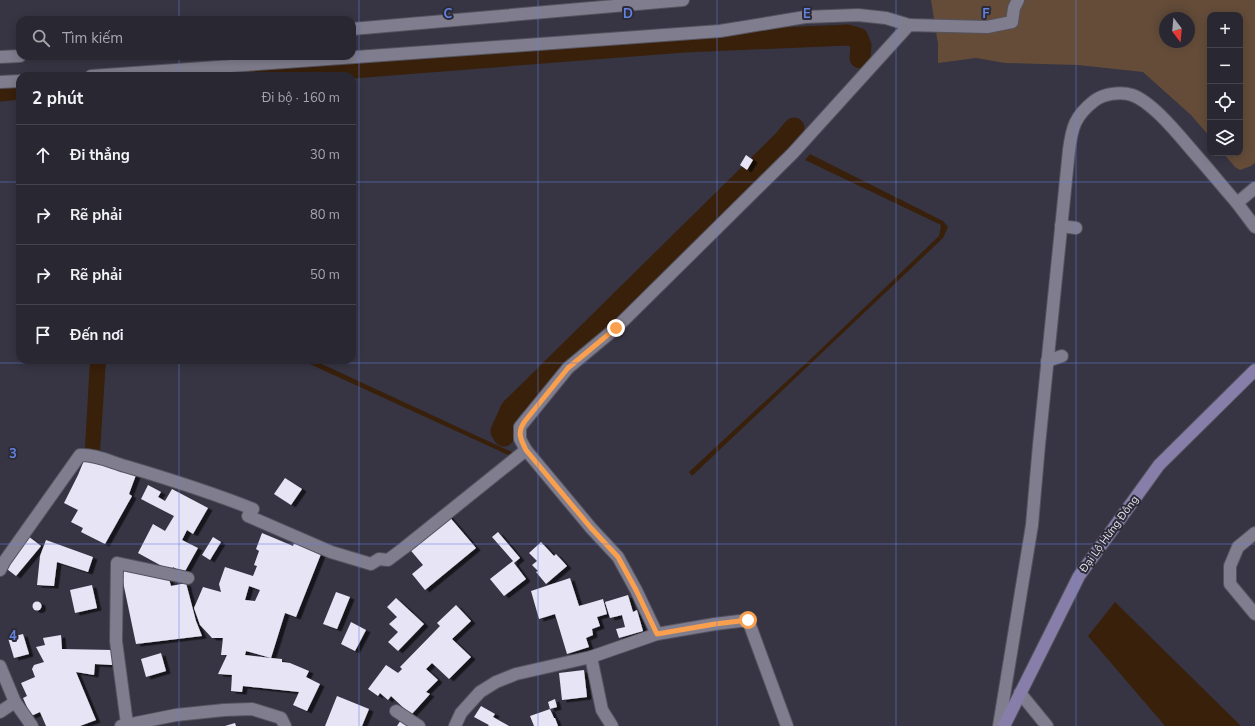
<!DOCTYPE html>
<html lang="vi">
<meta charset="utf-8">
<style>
body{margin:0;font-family:"Nunito Sans",sans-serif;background:#31303a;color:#f1f3f6}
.controls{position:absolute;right:12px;top:12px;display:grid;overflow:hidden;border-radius:8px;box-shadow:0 2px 10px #0003}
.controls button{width:36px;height:36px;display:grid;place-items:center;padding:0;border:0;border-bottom:1px solid #45444d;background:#292832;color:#f1f3f6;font:20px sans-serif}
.compass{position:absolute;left:1159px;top:12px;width:36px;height:36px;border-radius:50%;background:#292832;box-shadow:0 2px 10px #0003;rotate:164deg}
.stop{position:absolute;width:12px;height:12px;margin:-9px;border:3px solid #f99f4d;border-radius:50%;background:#fff}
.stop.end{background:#f99f4d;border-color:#fff;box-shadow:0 1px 4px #0008}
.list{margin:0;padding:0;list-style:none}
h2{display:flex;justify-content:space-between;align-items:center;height:52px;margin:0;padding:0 16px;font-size:17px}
h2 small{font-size:13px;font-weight:400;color:#a5a6ac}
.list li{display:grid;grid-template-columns:26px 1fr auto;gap:12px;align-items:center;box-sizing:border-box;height:60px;padding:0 16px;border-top:1px solid #45444d}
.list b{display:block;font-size:15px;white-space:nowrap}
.list em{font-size:13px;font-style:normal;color:#a5a6ac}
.icon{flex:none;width:22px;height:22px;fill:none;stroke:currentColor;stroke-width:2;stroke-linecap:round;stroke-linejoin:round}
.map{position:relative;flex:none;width:1255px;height:726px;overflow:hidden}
.search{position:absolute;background:#292832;box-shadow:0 2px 10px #0003;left:16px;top:16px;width:340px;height:44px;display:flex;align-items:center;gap:10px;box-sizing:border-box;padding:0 14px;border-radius:12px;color:#a5a6ac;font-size:15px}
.panel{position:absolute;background:#292832;box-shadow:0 2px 10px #0003;left:16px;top:72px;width:340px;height:292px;border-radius:12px}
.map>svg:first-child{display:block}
</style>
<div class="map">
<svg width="1255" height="726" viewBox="0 0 1255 726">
<defs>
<filter id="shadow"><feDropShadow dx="4.5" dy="2.5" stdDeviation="0" flood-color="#0009"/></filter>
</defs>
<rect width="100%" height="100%" fill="#373543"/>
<path fill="#644c39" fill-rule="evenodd" d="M 931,0 L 1255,0 L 1255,163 L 1251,166 L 1240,170 L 1235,167 L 1223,153 L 1240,153 L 1240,15 L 1210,15 L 1210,137 L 1191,115 L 1143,72 L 1078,65 L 1005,63 L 976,58 L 938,63 L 938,44 ZM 1165,18 L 1189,18 L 1189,42 L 1165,42 Z"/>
<g fill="#38200b">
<polygon points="810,154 943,221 948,227 943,238 692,476 689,472 816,354 939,236 941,225 805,160"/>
<polygon points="90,360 106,360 100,452 85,448"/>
<polygon points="301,360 313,360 516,454 513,457"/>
<polygon points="1115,602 1241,726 1243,726 1165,726 1088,636"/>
</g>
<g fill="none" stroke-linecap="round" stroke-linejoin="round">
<g stroke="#38200b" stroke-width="21">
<polyline points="250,76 684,42 848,35 858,38 861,46 860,58"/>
<polyline points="0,91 20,89"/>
<polyline points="504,436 501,431 511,409 784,140 794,128"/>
</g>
</g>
<g fill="#e6e4f5" fill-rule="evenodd" filter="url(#shadow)">
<polygon points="746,155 753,160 747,170 740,165"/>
<polygon points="85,458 136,475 129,494 132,496 105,544 81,532 83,528 71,522 78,510 64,503 78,475"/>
<polygon points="285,478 302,489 291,505 274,494"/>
<polygon points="148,485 161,492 158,497 165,501 172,489 208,508 193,534 187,530 182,540 198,548 184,573 173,567 171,571 138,553 153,524 165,531 174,516 141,499"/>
<polygon points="447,514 476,548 425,590 412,574 423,565 407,546"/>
<polygon points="498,532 520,558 514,563 526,579 504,596 490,579 513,561 492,537"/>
<path d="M 262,533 L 293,546 L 294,543 L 321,554 L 296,617 L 285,613 L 271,658 L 282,659 L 282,662 L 290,663 L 309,671 L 306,677 L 320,684 L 307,711 L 293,705 L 299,692 L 243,686 L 242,692 L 231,691 L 232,675 L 218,674 L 227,655 L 221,655 L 223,638 L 212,638 L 200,625 L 194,608 L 203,587 L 221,592 L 219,584 L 225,567 L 253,576 L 257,566 L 254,565 L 259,551 L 256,549 ZM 249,586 L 260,590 L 255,601 L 245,600 ZM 246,651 L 271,658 L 245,655 Z"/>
<polygon points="28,536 41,546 16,576 3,566"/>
<polygon points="213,537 221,542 210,560 202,555"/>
<polygon points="46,540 93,557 88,572 57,562 54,586 37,585 40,556"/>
<polygon points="541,542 554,556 556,554 567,566 546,584 536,572 538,571 532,565 537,561 529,553"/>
<polygon points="122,568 169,579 171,586 186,583 196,621 202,636 136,644 123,582"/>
<polygon points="570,578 579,606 603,599 607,614 597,617 600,626 592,629 593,635 586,638 589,647 567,654 555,614 539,619 531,591"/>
<polygon points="92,585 97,608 75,613 70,590"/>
<polygon points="336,592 350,597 337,629 323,624"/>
<polygon points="628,595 633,612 637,610 643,631 619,638 616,629 625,627 622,615 610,618 605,602"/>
<polygon points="396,598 424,624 398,651 388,642 398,632 389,624 397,617 387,607"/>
<circle cx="37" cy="606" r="4.5"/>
<polygon points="456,605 471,621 452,639 471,657 449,679 432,663 426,669 438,680 426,692 430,694 411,715 391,696 388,700 380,693 378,696 368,689 386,665 398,673 402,669 400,667 440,626 437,623"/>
<polygon points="351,622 366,630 355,651 341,644"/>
<polygon points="23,634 29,654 14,658 8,638"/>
<polygon points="61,635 62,649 112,650 112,665 95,664 94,675 76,672 96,720 80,726 46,726 40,712 31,716 23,698 27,696 21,683 35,677 32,669 34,665 44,662 36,647 45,645 43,638"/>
<polygon points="161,653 166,671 146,677 141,659"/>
<polygon points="584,670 587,697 562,700 559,673"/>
<polygon points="337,696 369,709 362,726 325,726"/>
<polygon points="555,699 557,707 550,709 548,702"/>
<polygon points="481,706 495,714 493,717 509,726 488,726 489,725 474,717"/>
<polygon points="550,709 554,718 555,718 558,726 534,726 530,716"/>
<polygon points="403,717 419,726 397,726"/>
<polygon points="235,723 236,726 225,726"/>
</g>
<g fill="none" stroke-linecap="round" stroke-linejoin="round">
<g stroke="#55535f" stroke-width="14">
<g id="street">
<polyline points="352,29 683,0"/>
<polyline points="0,57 20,56"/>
<polyline points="91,76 720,31 805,17 858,15 886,18 909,25"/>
<polyline points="0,82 20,81"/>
<polyline points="1255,188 1237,203 1255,227"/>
<polyline points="1061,226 1076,228"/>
<polyline points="1047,361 1062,356"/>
<polyline points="1255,533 1238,547 1230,566 1230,584 1255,614"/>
<path d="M 0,570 L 4,562 L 80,455 C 95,454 111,462 125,466 C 169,479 210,492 253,509 L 248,516 L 331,552 L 371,564 L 379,559 L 388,560 L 404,548 L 526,450"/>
<polyline points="657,634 636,590 618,557 591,528 526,450 520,439 520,427 568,368 616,328 793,153 909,25 987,27 1012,22 1014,8 1018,0"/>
<polyline points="591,657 602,710 612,726"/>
<polyline points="0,666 15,702 32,726"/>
<polyline points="1020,693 1047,726"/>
<polyline points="396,711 419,726"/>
<polyline points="0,712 15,702"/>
<polyline points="127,724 116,641 117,563 188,578"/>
<polyline points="121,726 176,715 224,710 252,709 281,718 285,726"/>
<polyline points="455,726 461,713 480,692 496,682 516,674 591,657 657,634 715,624 748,620 787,726"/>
<path d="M 999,726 L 1032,525 L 1039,445 L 1069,150 C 1072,127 1075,116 1094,101 C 1103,94 1120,91 1132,95 C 1153,102 1181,138 1196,155 C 1210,171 1223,187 1237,203"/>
</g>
</g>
<g stroke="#55535f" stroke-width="14">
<polyline id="secondary" points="1004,726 1079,576 1159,465 1255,370"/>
</g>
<use href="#street" stroke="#807e8e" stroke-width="12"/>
<use href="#secondary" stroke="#877faa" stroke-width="12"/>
</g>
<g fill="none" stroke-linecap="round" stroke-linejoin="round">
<path stroke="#f99f4d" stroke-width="5" d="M 616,328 L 568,368 L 525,421 C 517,432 520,438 526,450 L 591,528 L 618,557 L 636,590 L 657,634 L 715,624 L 748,620"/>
</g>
<path fill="none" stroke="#6282df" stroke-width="1" stroke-opacity="0.55" d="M 179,0 L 179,20M 359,0 L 359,726M 538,0 L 538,726M 717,0 L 717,726M 896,0 L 896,726M 1076,0 L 1076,726M 179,56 L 179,76M 0,182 L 20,182M 352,182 L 1255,182M 179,360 L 179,726M 0,363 L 1255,363M 0,544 L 1255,544"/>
<g text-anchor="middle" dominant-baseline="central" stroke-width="4" stroke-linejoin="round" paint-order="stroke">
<g font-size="11" fill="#e3e2eb" stroke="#2d2b38">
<text transform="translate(1109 534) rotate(-54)">Đại Lộ Hừng Đông</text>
</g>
</g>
<g font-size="13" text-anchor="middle" font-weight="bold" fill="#6282df" stroke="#2d2b38" stroke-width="4" stroke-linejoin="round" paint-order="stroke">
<text x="448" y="18">C</text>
<text x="628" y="18">D</text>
<text x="807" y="18">E</text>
<text x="986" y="18">F</text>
<text x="13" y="458">3</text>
<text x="13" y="640">4</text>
</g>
</svg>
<div class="controls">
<button>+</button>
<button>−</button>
<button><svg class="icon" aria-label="locate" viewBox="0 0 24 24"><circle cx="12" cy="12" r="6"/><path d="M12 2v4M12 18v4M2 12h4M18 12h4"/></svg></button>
<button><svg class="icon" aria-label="layers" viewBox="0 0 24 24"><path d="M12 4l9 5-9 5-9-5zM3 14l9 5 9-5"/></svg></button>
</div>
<svg class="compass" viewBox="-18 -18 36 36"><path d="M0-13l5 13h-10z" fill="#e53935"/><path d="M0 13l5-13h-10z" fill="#a5a6ac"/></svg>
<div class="stop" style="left:748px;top:620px"></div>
<div class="stop end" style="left:616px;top:328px"></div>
<div class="search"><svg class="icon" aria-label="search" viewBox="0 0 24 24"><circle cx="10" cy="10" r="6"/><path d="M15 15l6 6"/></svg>Tìm kiếm</div>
<section class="panel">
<h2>2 phút<small>Đi bộ · 160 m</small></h2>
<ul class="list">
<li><svg class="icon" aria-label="ahead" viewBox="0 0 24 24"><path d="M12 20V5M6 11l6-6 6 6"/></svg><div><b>Đi thẳng</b></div><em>30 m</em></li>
<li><svg class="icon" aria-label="right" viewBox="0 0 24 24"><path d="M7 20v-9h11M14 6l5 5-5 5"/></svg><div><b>Rẽ phải</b></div><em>80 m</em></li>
<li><svg class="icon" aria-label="right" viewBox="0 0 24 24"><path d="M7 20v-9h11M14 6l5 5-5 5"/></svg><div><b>Rẽ phải</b></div><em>50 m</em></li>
<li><svg class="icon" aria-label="arrive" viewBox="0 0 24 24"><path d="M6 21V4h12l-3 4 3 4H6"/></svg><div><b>Đến nơi</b></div></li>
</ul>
</section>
</div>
